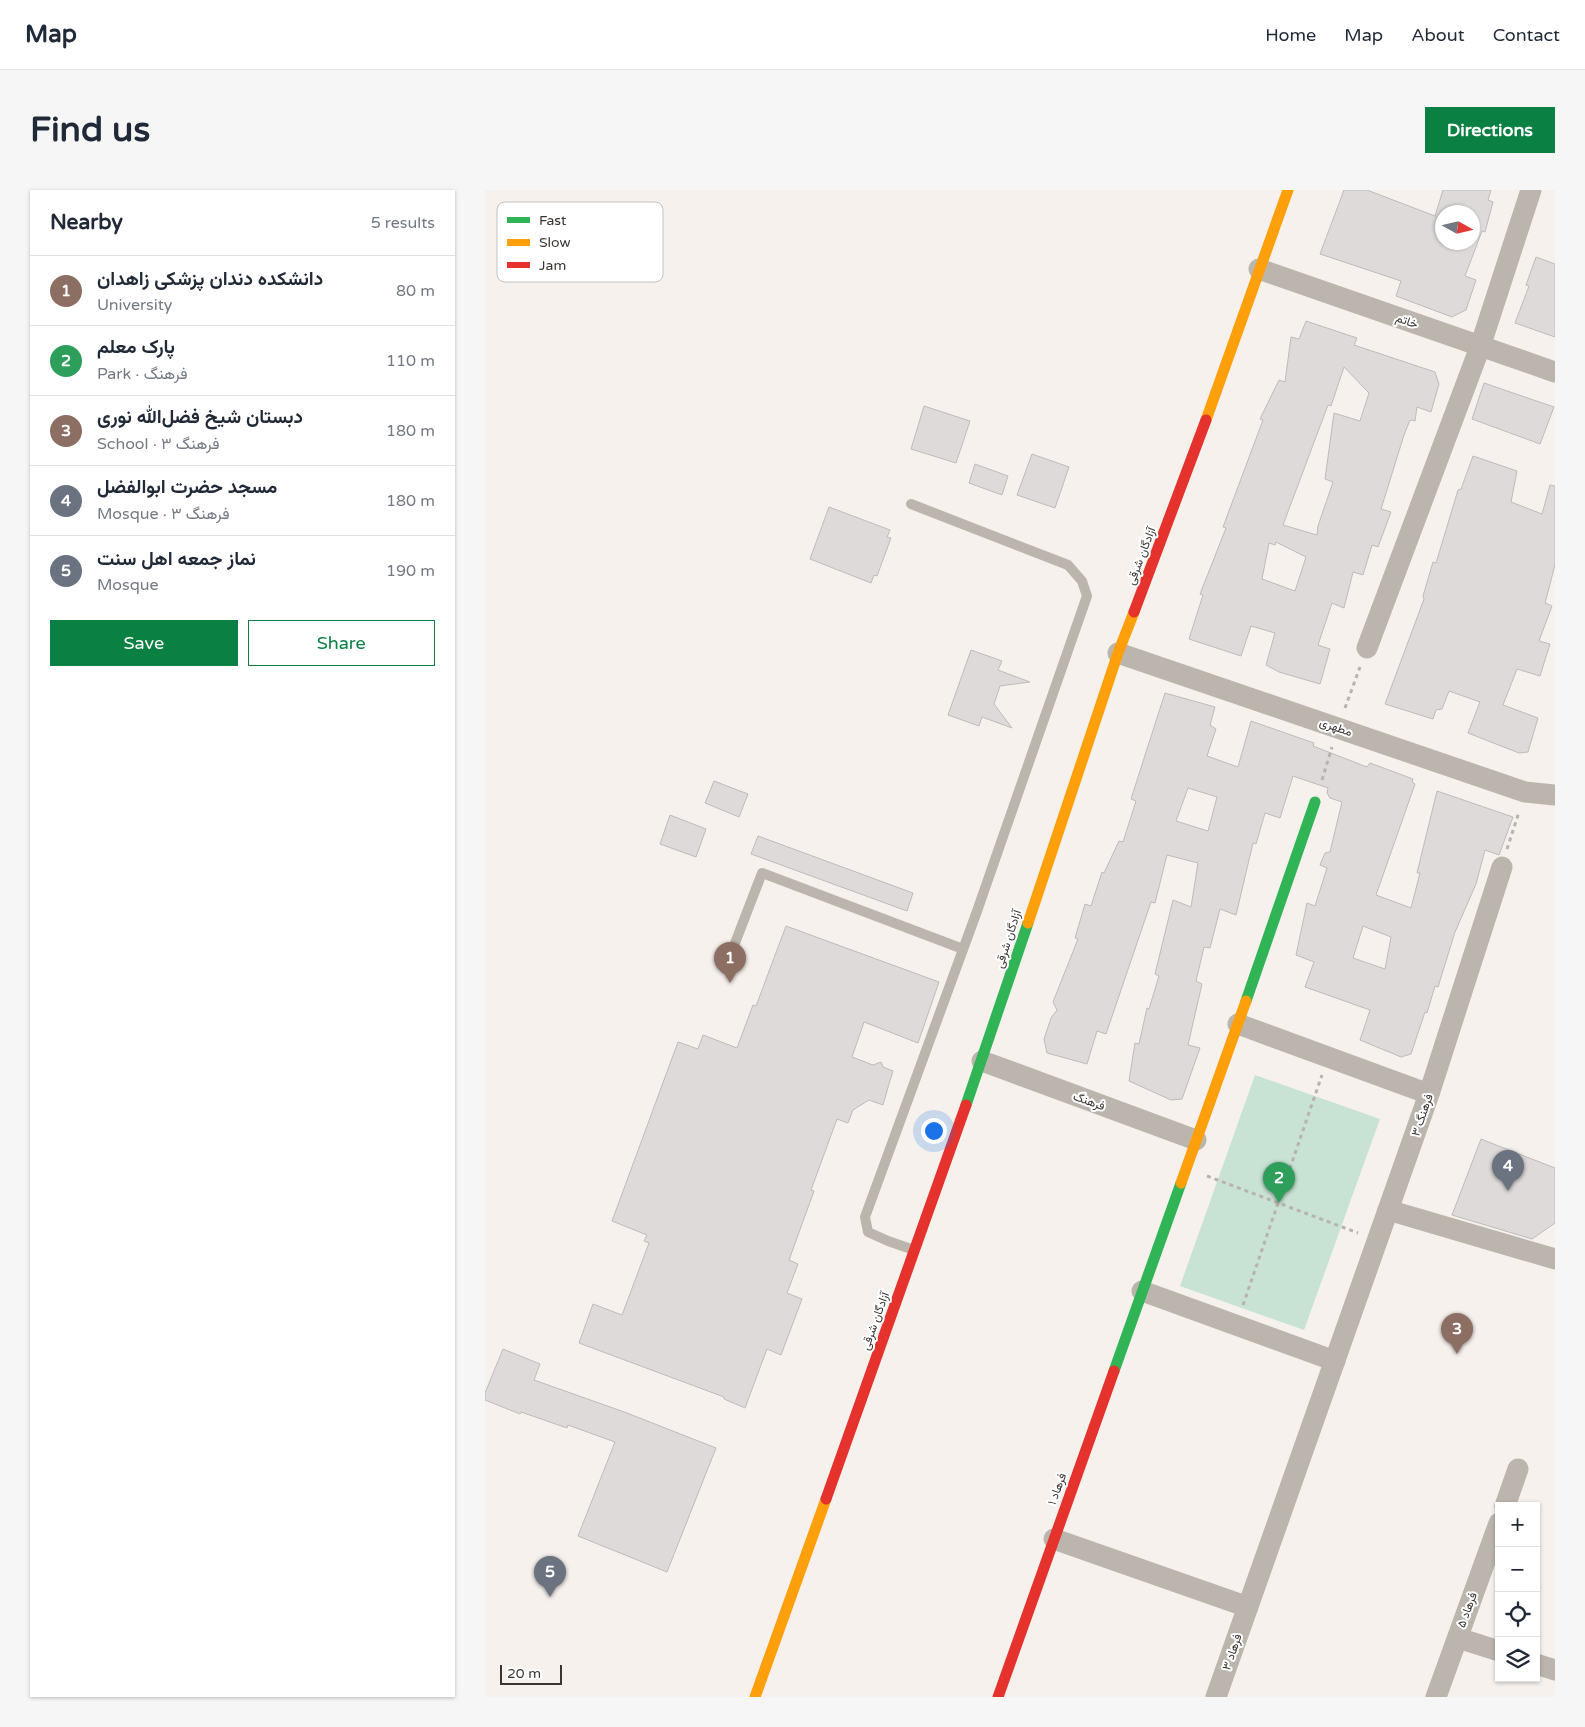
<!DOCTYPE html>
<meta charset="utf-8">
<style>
body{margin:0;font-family:"Varela Round",Vazirmatn,sans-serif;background:#f6f6f7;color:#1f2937}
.controls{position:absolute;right:15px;bottom:15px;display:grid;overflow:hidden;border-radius:0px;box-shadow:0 1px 4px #0004}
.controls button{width:45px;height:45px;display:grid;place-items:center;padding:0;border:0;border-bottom:1px solid #e0e1e3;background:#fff;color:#1f2937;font:25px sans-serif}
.compass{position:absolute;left:950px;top:15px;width:45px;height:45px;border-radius:50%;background:#fff;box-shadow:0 1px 4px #0004;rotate:98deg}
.scale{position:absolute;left:15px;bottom:12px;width:62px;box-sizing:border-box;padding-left:5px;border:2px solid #383532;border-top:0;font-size:14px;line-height:18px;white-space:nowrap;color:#383532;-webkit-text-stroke:4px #fff;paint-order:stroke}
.you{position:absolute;left:448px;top:940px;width:18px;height:18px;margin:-12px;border:4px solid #fff;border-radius:50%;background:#1a73e8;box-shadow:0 0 0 8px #1a73e833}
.badge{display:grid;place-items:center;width:32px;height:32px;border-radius:50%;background:#0b8043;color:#fff;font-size:16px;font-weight:700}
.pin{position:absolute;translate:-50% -41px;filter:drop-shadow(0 1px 2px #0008)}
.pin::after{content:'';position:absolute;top:26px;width:18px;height:15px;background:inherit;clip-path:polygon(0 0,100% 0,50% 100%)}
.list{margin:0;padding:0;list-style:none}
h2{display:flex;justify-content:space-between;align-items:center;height:65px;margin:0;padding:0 20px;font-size:21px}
h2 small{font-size:16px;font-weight:400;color:#747a83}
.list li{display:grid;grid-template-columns:32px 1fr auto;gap:15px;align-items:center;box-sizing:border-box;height:70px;padding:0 20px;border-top:1px solid #e0e1e3}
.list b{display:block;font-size:19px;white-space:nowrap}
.list p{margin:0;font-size:16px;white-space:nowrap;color:#747a83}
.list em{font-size:16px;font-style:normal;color:#747a83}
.actions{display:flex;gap:10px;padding:15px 20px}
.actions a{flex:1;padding:11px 0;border:1px solid #0b8043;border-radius:0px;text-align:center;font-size:18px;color:#0b8043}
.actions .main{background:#0b8043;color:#fff}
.icon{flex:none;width:28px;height:28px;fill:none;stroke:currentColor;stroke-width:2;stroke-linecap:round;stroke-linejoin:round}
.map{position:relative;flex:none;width:1070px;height:1507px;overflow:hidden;border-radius:0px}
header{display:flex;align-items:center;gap:30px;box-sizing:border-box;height:70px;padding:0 25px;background:#fff;border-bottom:1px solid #e0e1e3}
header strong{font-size:24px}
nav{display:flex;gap:28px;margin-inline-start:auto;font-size:18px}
.intro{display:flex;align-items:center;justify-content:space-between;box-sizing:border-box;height:120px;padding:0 30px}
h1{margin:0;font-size:35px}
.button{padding:12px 22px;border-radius:0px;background:#0b8043;color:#fff;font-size:18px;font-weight:700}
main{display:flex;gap:30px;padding:0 30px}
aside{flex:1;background:#fff;border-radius:0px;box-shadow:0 1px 4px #0004}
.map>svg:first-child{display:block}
</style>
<header>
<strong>Map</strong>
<nav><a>Home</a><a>Map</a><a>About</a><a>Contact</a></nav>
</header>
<div class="intro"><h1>Find us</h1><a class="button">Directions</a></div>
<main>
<aside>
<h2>Nearby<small>5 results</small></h2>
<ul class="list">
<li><span class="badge" style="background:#8d6e63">1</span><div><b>دانشکده دندان پزشکی زاهدان</b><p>University</p></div><em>80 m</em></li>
<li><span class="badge" style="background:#2e9e5b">2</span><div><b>پارک معلم</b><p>Park · فرهنگ</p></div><em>110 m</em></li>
<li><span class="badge" style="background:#8d6e63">3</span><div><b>دبستان شیخ فضل‌الله نوری</b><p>School · فرهنگ ۳</p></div><em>180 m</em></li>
<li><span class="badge" style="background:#6b7280">4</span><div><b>مسجد حضرت ابوالفضل</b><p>Mosque · فرهنگ ۳</p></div><em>180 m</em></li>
<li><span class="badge" style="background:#6b7280">5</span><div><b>نماز جمعه اهل سنت</b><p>Mosque</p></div><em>190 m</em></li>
</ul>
<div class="actions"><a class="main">Save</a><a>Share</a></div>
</aside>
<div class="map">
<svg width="1070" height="1507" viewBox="0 0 1070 1507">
<rect width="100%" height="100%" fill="#f6f1ed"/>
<polygon fill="#c8e3d3" points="770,885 895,929 819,1140 695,1096"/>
<g fill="#dddad9" stroke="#bebbba" fill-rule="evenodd">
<path d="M 859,0 L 882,0 L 950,26 L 958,0 L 1006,0 L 1003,10 L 1008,12 L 1000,42 L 997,41 L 980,86 L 991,90 L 981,120 L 967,127 L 911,106 L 916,91 L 835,64 ZM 958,22 L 988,22 L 988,52 L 958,52 Z"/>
<polygon points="1051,67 1070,74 1070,147 1030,133 1044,96 1041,95"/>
<path d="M 821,131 L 872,148 L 869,155 L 950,182 L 954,194 L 946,222 L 932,217 L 930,231 L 925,230 L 919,245 L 896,319 L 906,322 L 893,357 L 887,355 L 878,385 L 868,382 L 859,418 L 847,413 L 833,455 L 845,459 L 835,494 L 794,482 L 781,475 L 790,443 L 766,436 L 756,466 L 704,449 L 718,405 L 715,404 L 741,338 L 738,337 L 778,230 L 775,229 L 794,190 L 800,192 L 806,147 L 814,149 ZM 859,177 L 884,203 L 875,231 L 849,223 L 840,289 L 848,292 L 833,336 L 832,345 L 798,335 L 843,215 L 846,216 ZM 791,352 L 821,367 L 810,401 L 777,389 L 784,353 L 790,355 Z"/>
<polygon points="999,193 1069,217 1055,254 987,229"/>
<polygon points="439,216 485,231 471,273 426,259"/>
<polygon points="547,264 584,277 570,318 532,305"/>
<polygon points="988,266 1032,281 1026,312 1057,324 1065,295 1070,296 1070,375 1060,413 1067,416 1054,451 1065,454 1055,486 1032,479 1018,515 1053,528 1043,562 1034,563 983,543 995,512 964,501 957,519 951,520 948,529 900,514 939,409 938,406 948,372 951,373 973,300 976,299"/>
<polygon points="490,274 523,286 517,305 484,293"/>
<polygon points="344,317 405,340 402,347 406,348 392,386 389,385 386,393 325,369"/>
<polygon points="486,460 517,471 513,480 545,492 515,496 509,514 527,538 497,527 494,536 463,525"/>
<path d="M 680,503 L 730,517 L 725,535 L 731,539 L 722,566 L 753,577 L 766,531 L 829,553 L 828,556 L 882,577 L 885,573 L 928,589 L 927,592 L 930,594 L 891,705 L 926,718 L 935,683 L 932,683 L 952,601 L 1028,627 L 1014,665 L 1000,660 L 991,694 L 970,742 L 953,797 L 950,796 L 942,823 L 940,822 L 926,864 L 916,867 L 875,850 L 885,820 L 820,797 L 829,772 L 811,765 L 822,713 L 830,716 L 842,678 L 835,675 L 840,663 L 845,662 L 857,612 L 845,608 L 842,603 L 843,598 L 808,586 L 795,628 L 780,623 L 771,654 L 768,653 L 751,725 L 735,719 L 725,758 L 719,757 L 711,791 L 717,794 L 703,855 L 715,858 L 697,909 L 686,910 L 644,891 L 650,853 L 654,854 L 662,818 L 664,819 L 674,786 L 670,784 L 688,710 L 706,717 L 713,673 L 682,665 L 670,713 L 666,712 L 621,844 L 612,841 L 602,874 L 562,863 L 559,849 L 566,828 L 572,820 L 568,812 L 593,749 L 590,748 L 600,714 L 606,716 L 617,682 L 619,683 L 634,651 L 638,652 L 651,611 L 646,609 ZM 703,598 L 732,607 L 723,641 L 691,631 ZM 878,736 L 906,747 L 900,779 L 868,768 Z"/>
<polygon points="229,591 263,604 254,627 220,613"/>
<polygon points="185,625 221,639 211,667 175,654"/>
<polygon points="273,646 428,703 422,721 266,664"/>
<polygon points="301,736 454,792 433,853 379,832 367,867 388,875 396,872 398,877 408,881 404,894 398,915 384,910 368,920 363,933 352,929 326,1000 329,1001 304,1070 313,1074 302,1103 317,1109 296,1165 282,1159 260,1218 239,1209 239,1207 94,1153 108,1114 137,1125 164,1053 159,1051 162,1045 127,1031 193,852 213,859 218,845 252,858 268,815 271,816"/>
<polygon points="996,949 1070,978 1070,1033 1047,1049 967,1025"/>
<polygon points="18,1159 55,1174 49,1190 142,1223 231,1258 182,1382 93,1346 130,1252 83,1235 82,1238 36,1222 35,1224 0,1210 0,1203"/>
</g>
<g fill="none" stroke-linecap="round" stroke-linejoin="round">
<g stroke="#b9b3ad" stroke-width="3" stroke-dasharray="4 4" stroke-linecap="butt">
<polyline points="860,518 875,477"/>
<polyline points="837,590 847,557"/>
<polyline points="1022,659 1034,622"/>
<polyline points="722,986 873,1043"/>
<polyline points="758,1115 837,885"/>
</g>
<g stroke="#bcb5ad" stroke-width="10">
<polyline points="426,314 583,375 597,391 602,406 491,724 380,1027 383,1042 403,1051 429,1060"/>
<polyline points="240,779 277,683 478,759"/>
</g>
<g stroke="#bcb5ad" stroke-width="21">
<polyline points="774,79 1070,182"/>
<polyline points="882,458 995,157 1046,0"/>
<polyline points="633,463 1040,602 1070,605"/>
<polyline points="753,834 944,904"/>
<polyline points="497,871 711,950"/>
<polyline points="903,1020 1070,1069"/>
<polyline points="657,1101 850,1171"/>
<polyline points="1020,1316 1033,1279"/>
<polyline points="569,1349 763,1417"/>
<polyline points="973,1448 1014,1461"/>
<polyline points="1051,1474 1070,1480"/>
<polyline points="731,1507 944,904 1017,677"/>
<polyline points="951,1507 1014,1333"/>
</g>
<g stroke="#30b455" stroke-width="11">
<polyline points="761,811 830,612"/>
<polyline points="481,915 543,733"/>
<polyline points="629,1181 696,993"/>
</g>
<g stroke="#ff9f0a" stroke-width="11">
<polyline points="721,230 803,0"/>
<polyline points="543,733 633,463 649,422"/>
<polyline points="696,993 761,811"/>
<polyline points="270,1507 341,1309"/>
</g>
<g stroke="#e5322d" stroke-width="11">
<polyline points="649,422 721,230"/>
<polyline points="341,1309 481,915"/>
<polyline points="513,1507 629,1181"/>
</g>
</g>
<g text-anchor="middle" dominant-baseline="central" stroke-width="4" stroke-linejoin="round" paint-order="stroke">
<g font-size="12" fill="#383532" stroke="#fff">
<text transform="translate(922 131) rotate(19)">خاتم</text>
<text transform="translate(656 366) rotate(-69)">آزادگان شرقی</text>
<text transform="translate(851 537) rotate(19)">مطهری</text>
<text transform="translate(523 749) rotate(-72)">آزادگان شرقی</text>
<text transform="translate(604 911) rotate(20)">فرهنگ</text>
<text transform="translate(937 925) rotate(-71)">فرهنگ ۳</text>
<text transform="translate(390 1131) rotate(-70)">آزادگان شرقی</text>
<text transform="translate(572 1299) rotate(-70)">فرهاد ۱</text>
<text transform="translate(982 1420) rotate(-70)">فرهاد ۵</text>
<text transform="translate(747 1462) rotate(-71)">فرهاد ۳</text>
</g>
</g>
<rect x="12" y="12" width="166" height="80" rx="8" fill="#fff" stroke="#c3c2c2" stroke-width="1"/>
<rect x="22" y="27" width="23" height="6" fill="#30b455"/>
<rect x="22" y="49" width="23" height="7" fill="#ff9f0a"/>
<rect x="22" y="72" width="23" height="6" fill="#e5322d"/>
<g font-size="14" fill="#383532">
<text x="54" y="35">Fast</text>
<text x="54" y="57">Slow</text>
<text x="54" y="80">Jam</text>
</g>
</svg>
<div class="controls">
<button>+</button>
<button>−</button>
<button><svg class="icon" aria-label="locate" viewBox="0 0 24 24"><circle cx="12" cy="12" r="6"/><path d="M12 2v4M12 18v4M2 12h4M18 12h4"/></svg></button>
<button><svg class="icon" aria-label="layers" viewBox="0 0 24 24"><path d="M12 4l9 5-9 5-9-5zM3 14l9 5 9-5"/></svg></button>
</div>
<svg class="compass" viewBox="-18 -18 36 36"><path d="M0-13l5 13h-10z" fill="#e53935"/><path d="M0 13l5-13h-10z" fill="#747a83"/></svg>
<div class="scale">20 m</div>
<div class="you"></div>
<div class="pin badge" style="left:245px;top:793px;background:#8d6e63">1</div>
<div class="pin badge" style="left:794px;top:1013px;background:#2e9e5b">2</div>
<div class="pin badge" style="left:972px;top:1164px;background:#8d6e63">3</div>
<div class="pin badge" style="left:1023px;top:1001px;background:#6b7280">4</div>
<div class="pin badge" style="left:65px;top:1407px;background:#6b7280">5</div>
</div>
</main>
